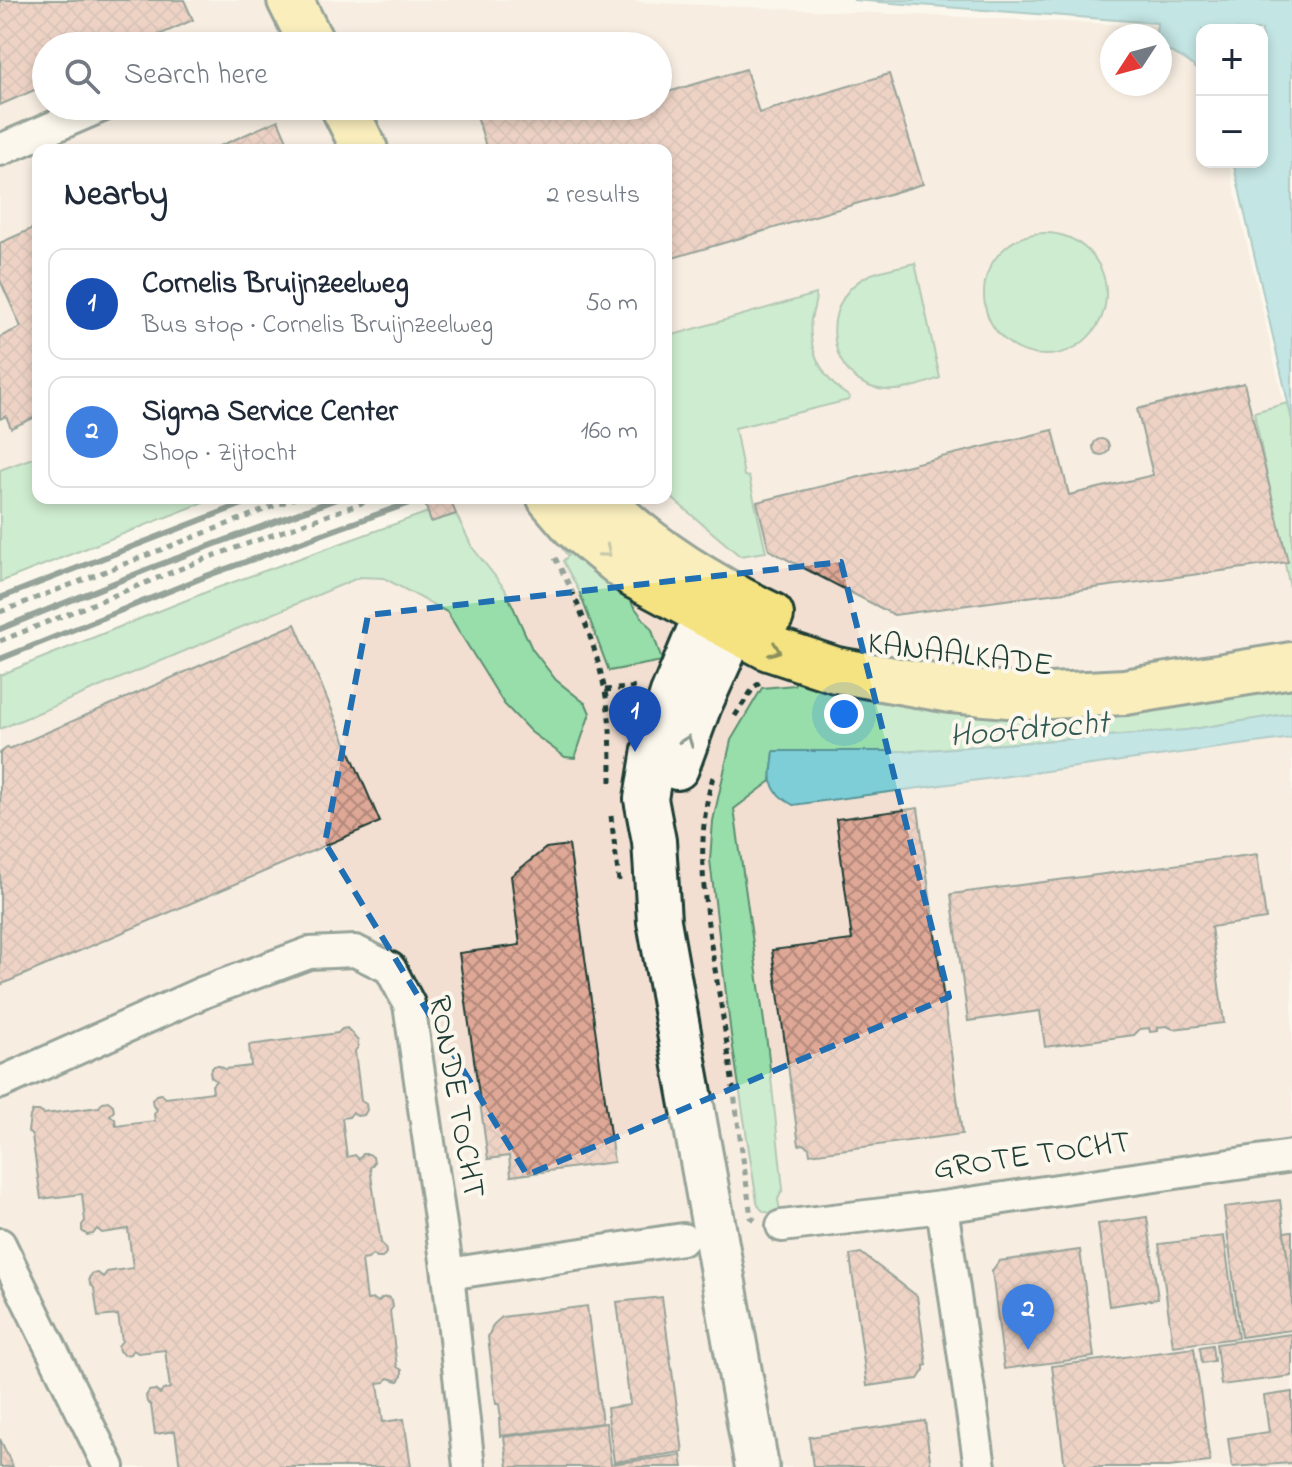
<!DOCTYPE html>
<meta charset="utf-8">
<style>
body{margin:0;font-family:"Indie Flower",sans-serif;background:#f2f2f3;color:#1f2937}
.controls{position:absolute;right:24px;top:24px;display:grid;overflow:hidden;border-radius:16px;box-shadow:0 4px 12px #0003}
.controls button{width:72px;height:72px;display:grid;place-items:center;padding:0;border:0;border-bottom:2px solid #e0e1e3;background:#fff;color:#1f2937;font:40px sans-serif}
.compass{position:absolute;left:1100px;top:24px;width:72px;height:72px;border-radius:50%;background:#fff;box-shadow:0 4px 12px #0003;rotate:234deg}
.you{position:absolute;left:844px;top:714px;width:28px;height:28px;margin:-20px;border:6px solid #fff;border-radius:50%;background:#1a73e8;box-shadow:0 0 0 12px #1a73e833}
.badge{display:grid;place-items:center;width:52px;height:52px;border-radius:50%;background:#1f6fb2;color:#fff;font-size:26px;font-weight:700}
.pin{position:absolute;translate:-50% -66px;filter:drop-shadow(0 2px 4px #0008)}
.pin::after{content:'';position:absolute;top:42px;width:28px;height:24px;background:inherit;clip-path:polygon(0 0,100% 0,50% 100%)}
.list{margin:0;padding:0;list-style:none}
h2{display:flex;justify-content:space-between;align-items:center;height:104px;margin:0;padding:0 32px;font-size:34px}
h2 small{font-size:26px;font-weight:400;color:#747a83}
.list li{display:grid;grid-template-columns:52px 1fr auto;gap:24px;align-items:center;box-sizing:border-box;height:112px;margin:0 16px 16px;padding:0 16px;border:2px solid #e0e1e3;border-radius:16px}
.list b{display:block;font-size:30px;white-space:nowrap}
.list p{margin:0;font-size:26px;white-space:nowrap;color:#747a83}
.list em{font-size:26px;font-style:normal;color:#747a83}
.icon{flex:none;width:44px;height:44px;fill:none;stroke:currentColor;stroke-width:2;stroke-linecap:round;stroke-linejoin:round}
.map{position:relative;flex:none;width:1292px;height:1467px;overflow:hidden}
.search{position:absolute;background:#fff;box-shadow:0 4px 12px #0003;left:32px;top:32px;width:640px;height:88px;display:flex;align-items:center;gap:20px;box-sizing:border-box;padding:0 28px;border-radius:44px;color:#747a83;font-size:30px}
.panel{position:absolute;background:#fff;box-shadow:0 4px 12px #0003;left:32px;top:144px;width:640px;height:360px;border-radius:16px}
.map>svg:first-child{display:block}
</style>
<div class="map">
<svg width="1292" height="1467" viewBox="0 0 1292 1467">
<defs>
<pattern id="building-cross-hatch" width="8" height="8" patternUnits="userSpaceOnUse" patternTransform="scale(2)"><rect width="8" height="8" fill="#dea796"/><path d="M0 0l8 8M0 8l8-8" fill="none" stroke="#b3897b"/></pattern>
</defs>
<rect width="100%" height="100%" fill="#fbf7ec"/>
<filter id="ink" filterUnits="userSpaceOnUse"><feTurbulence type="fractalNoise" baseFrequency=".0125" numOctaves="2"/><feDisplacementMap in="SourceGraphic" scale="16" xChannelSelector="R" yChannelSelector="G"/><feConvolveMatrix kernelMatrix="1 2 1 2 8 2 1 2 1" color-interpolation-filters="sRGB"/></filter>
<g filter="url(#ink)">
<path fill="#f2dfd2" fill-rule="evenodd" d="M 0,0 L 632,0 L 639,2 L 1197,28 L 1202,52 L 1202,162 L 1228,162 L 1292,439 L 1292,1467 L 0,1467 L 0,675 L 122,624 L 308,554 L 428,512 L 431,522 L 444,503 L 442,498 L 666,498 L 666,150 L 38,150 L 38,498 L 215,498 L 0,582 ZM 1112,36 L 1160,36 L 1160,84 L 1112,84 ZM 46,46 L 658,46 L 658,106 L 46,106 Z"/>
<g fill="#97deab" stroke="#5b8e70" stroke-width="2">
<circle cx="1045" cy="294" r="61"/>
<path d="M 915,263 L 940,378 C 923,384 904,392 886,390 C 826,385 816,302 867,276 C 881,269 900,267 915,263 Z"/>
<path d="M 816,294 C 816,302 813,311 811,319 C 807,350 824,382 850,397 L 849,400 L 735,428 L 744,476 L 749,477 L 766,552 L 740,556 L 666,493 L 666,337 Z"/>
<polygon points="1288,403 1292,420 1292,598 1254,412"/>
<polygon points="38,456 38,498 215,498 0,582 0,470"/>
<polygon points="428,512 431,522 456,514 472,547 505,589 532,649 556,680 586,704 590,713 575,758 565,757 531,732 504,704 447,612 384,578 360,577 0,729 0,675 214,589"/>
<polygon points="542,522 635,599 632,604 652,630 662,661 609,671 579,591 563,561 568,556"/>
<path d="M 799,671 L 827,681 L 1292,679 L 1292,713 L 1187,730 L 914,751 L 774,752 L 771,781 L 734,809 L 768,1050 L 783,1189 L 778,1199 L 780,1212 C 768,1213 762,1215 757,1202 L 731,1035 L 710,860 L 713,821 L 731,740 L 762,688 L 794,685 Z"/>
</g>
<g fill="#7eced8" stroke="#589496" stroke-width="2">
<path d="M 853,0 L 1292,0 L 1292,420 L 1233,162 L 1262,162 L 1262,30 L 1202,30 L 1202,75 C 1191,61 1176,54 1160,48 L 1160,36 L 1156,36 L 1157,23 Z"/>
<path d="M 1292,713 L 1292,738 L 793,805 C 766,790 771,780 774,751 L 914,751 L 1187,730 Z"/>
</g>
<g fill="url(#building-cross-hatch)" stroke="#1f3d34" stroke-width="2">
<polygon points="0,0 184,0 193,20 134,46 46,46 46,85 0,105"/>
<polygon points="746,69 759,113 889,74 923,184 666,260 666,150 487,150 474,106 658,106 658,95"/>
<polygon points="278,120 291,150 211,150"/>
<polygon points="38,226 38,416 11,428 6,416 0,419 0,337 21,327 0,280 0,243"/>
<polygon points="1244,383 1288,562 894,615 769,550 757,502 1053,430 1069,495 1153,475 1137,409"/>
<circle cx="1101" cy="447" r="8"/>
<polygon points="423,498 442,498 444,503 451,501 456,514 431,522"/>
<polygon points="295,624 380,822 0,985 0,753 8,747 9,749"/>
<polygon points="918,808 962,1134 810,1154 809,1148 804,1144 799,1145 772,950 852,940 836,819"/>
<polygon points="569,845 614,1162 511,1176 509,1156 488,1159 459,953 520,945 511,876 546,848"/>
<polygon points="1257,854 1266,919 1211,927 1224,1023 1173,1029 1167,1026 1158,1027 1158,1031 1150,1032 1149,1028 1140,1029 1134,1035 1045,1047 1040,1011 968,1021 951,894"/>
<polygon points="347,1028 358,1041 358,1047 355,1051 361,1101 366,1104 367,1110 364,1115 357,1116 353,1112 349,1117 342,1118 347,1157 355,1155 359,1159 363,1154 369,1154 373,1157 374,1163 370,1168 381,1243 385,1247 386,1253 382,1258 377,1258 372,1255 368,1259 362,1260 367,1300 374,1299 378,1302 382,1298 388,1297 392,1301 393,1307 390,1311 397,1367 402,1370 402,1376 398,1381 388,1378 385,1382 378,1383 383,1422 404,1419 411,1467 180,1467 175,1431 155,1434 151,1405 147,1402 146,1396 149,1391 155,1390 160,1394 163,1390 170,1388 165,1350 138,1353 133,1350 130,1354 124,1355 119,1351 118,1346 122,1341 118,1315 98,1317 94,1288 90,1284 89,1278 92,1274 98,1273 103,1277 107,1272 133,1268 128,1229 102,1233 97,1229 93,1234 87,1235 82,1231 82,1225 85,1221 82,1194 41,1199 32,1136 28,1132 30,1116 33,1111 39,1111 44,1114 99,1107 103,1102 108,1101 113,1105 114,1111 110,1115 115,1119 116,1126 155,1121 154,1114 157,1109 153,1106 152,1100 156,1095 161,1094 166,1098 213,1092 212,1085 216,1081 211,1077 210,1071 214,1066 220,1066 225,1069 251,1066 249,1045 338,1033 342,1029"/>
<polygon points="1280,1200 1292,1292 1292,1330 1241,1337 1224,1207"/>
<polygon points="1147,1217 1158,1299 1109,1306 1098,1224"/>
<polygon points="1292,1231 1292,1292 1284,1232"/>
<polygon points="1224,1236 1238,1338 1173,1346 1159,1244"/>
<polygon points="1080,1250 1094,1357 1004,1369 992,1271 999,1261"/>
<polygon points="861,1253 917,1296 927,1365 924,1366 924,1370 918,1379 867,1386 850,1255"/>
<polygon points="662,1297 683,1452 614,1462 607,1408 630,1405 617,1302"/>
<polygon points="587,1306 602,1423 500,1436 499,1419 501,1419 499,1404 496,1404 488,1337 493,1325 502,1317"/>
<polygon points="1292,1334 1292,1376 1221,1385 1216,1344"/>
<polygon points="1212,1345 1214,1361 1202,1363 1200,1347"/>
<polygon points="1194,1348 1210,1462 1169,1467 1065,1467 1052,1366"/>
<polygon points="1292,1392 1292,1463 1232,1467 1228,1438 1269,1432 1264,1396"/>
<polygon points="925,1421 931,1467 813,1467 809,1437"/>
<polygon points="606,1423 611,1464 681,1455 683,1467 508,1467 504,1437"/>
<polygon points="0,1439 13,1467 0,1467"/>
</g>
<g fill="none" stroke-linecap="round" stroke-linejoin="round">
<g stroke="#1f3d34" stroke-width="36">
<g id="minor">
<polyline points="0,150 102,106"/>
<polyline points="0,1083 204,992 309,953 355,951 390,968 409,1004 448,1274 469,1467"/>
<polyline points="942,1207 980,1467"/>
<polyline points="782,1226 942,1207 1292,1156"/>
<polyline points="0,1244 109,1467"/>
<polyline points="448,1274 683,1239"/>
</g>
</g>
<g stroke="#1f3d34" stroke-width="48">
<g id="secondary">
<polyline points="732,595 705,615 672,694 654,750 646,799 654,841 659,921 757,1467"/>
<polyline points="677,768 700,705 734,630 732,595"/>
</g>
</g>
<g stroke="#1f3d34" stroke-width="50">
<g id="primary">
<polyline points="290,0 313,46"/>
<polyline points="343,106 365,150"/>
<polyline points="550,498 574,526 635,576 769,648 836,670 951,690 1031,697 1125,692 1292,665"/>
<path d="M 599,498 C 648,548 708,585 771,615"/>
</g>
</g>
<g stroke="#1f3d34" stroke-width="5" stroke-dasharray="6 6" stroke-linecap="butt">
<path d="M 555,558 C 582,606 607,674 610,730 C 611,748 611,767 611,786"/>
<polyline points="0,612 295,498"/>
<polyline points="0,641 210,557 376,498"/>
<polyline points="605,690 640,687"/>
<polyline points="735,716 754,687 760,683"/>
<path d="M 713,777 C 690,854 711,940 723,1018 C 733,1084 742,1151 751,1217 L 755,1220"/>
<polyline points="611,816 619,881"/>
</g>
<use href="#minor" stroke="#fbf7ec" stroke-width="30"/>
<use href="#secondary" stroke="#fbf7ec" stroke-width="42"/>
<use href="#primary" stroke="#f5e382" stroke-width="44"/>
<g stroke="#1f3d34" stroke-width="6">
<polyline points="0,598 258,498"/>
<polyline points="0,629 156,566 339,498"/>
<polyline points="0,659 209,575 423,498"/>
</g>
</g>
<defs><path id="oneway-chevron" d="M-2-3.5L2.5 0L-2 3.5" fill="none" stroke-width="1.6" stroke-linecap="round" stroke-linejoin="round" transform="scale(2)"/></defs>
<g stroke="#8a905b">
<use href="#oneway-chevron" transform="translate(606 552) rotate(40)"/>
<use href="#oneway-chevron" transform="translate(775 650) rotate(21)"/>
</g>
<use stroke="#8d9a90" href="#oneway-chevron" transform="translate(687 741) rotate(-70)"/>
</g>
<path d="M0 0H1292V1467H0ZM 841,562 L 949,997 L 527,1175 L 325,843 L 368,615 Z" fill="#fbf7ec" fill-opacity=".55" fill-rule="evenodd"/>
<path fill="none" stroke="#1f6fb2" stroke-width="6" stroke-dasharray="16 10" stroke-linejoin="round" d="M 841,562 L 949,997 L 527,1175 L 325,843 L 368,615 Z"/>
<g text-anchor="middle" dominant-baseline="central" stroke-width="8" stroke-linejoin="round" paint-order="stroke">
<g font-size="32" fill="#1f3d34" stroke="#fbf7ec">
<text transform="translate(960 656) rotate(7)">KANAALKADE</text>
<text transform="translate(455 1097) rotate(80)">RONDE TOCHT</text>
<text transform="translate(1032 1157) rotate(-8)">GROTE TOCHT</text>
</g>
<g font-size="34" font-style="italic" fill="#325a55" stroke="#fbf7ec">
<text transform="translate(1029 731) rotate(-5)">Hoofdtocht</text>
</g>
</g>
</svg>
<div class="controls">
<button>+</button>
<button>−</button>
</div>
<svg class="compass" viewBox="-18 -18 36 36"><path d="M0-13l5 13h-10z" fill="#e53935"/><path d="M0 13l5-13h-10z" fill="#747a83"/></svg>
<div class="you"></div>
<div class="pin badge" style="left:635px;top:752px;background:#1a4fb4">1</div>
<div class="pin badge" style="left:1028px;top:1350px;background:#3f7fe0">2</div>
<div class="search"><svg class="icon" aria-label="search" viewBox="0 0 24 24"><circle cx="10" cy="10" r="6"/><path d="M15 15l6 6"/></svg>Search here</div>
<section class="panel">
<h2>Nearby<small>2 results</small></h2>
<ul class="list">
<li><span class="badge" style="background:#1a4fb4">1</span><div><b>Cornelis Bruijnzeelweg</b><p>Bus stop · Cornelis Bruijnzeelweg</p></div><em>50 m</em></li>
<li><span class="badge" style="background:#3f7fe0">2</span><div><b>Sigma Service Center</b><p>Shop · Zijtocht</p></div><em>160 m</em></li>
</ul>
</section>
</div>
